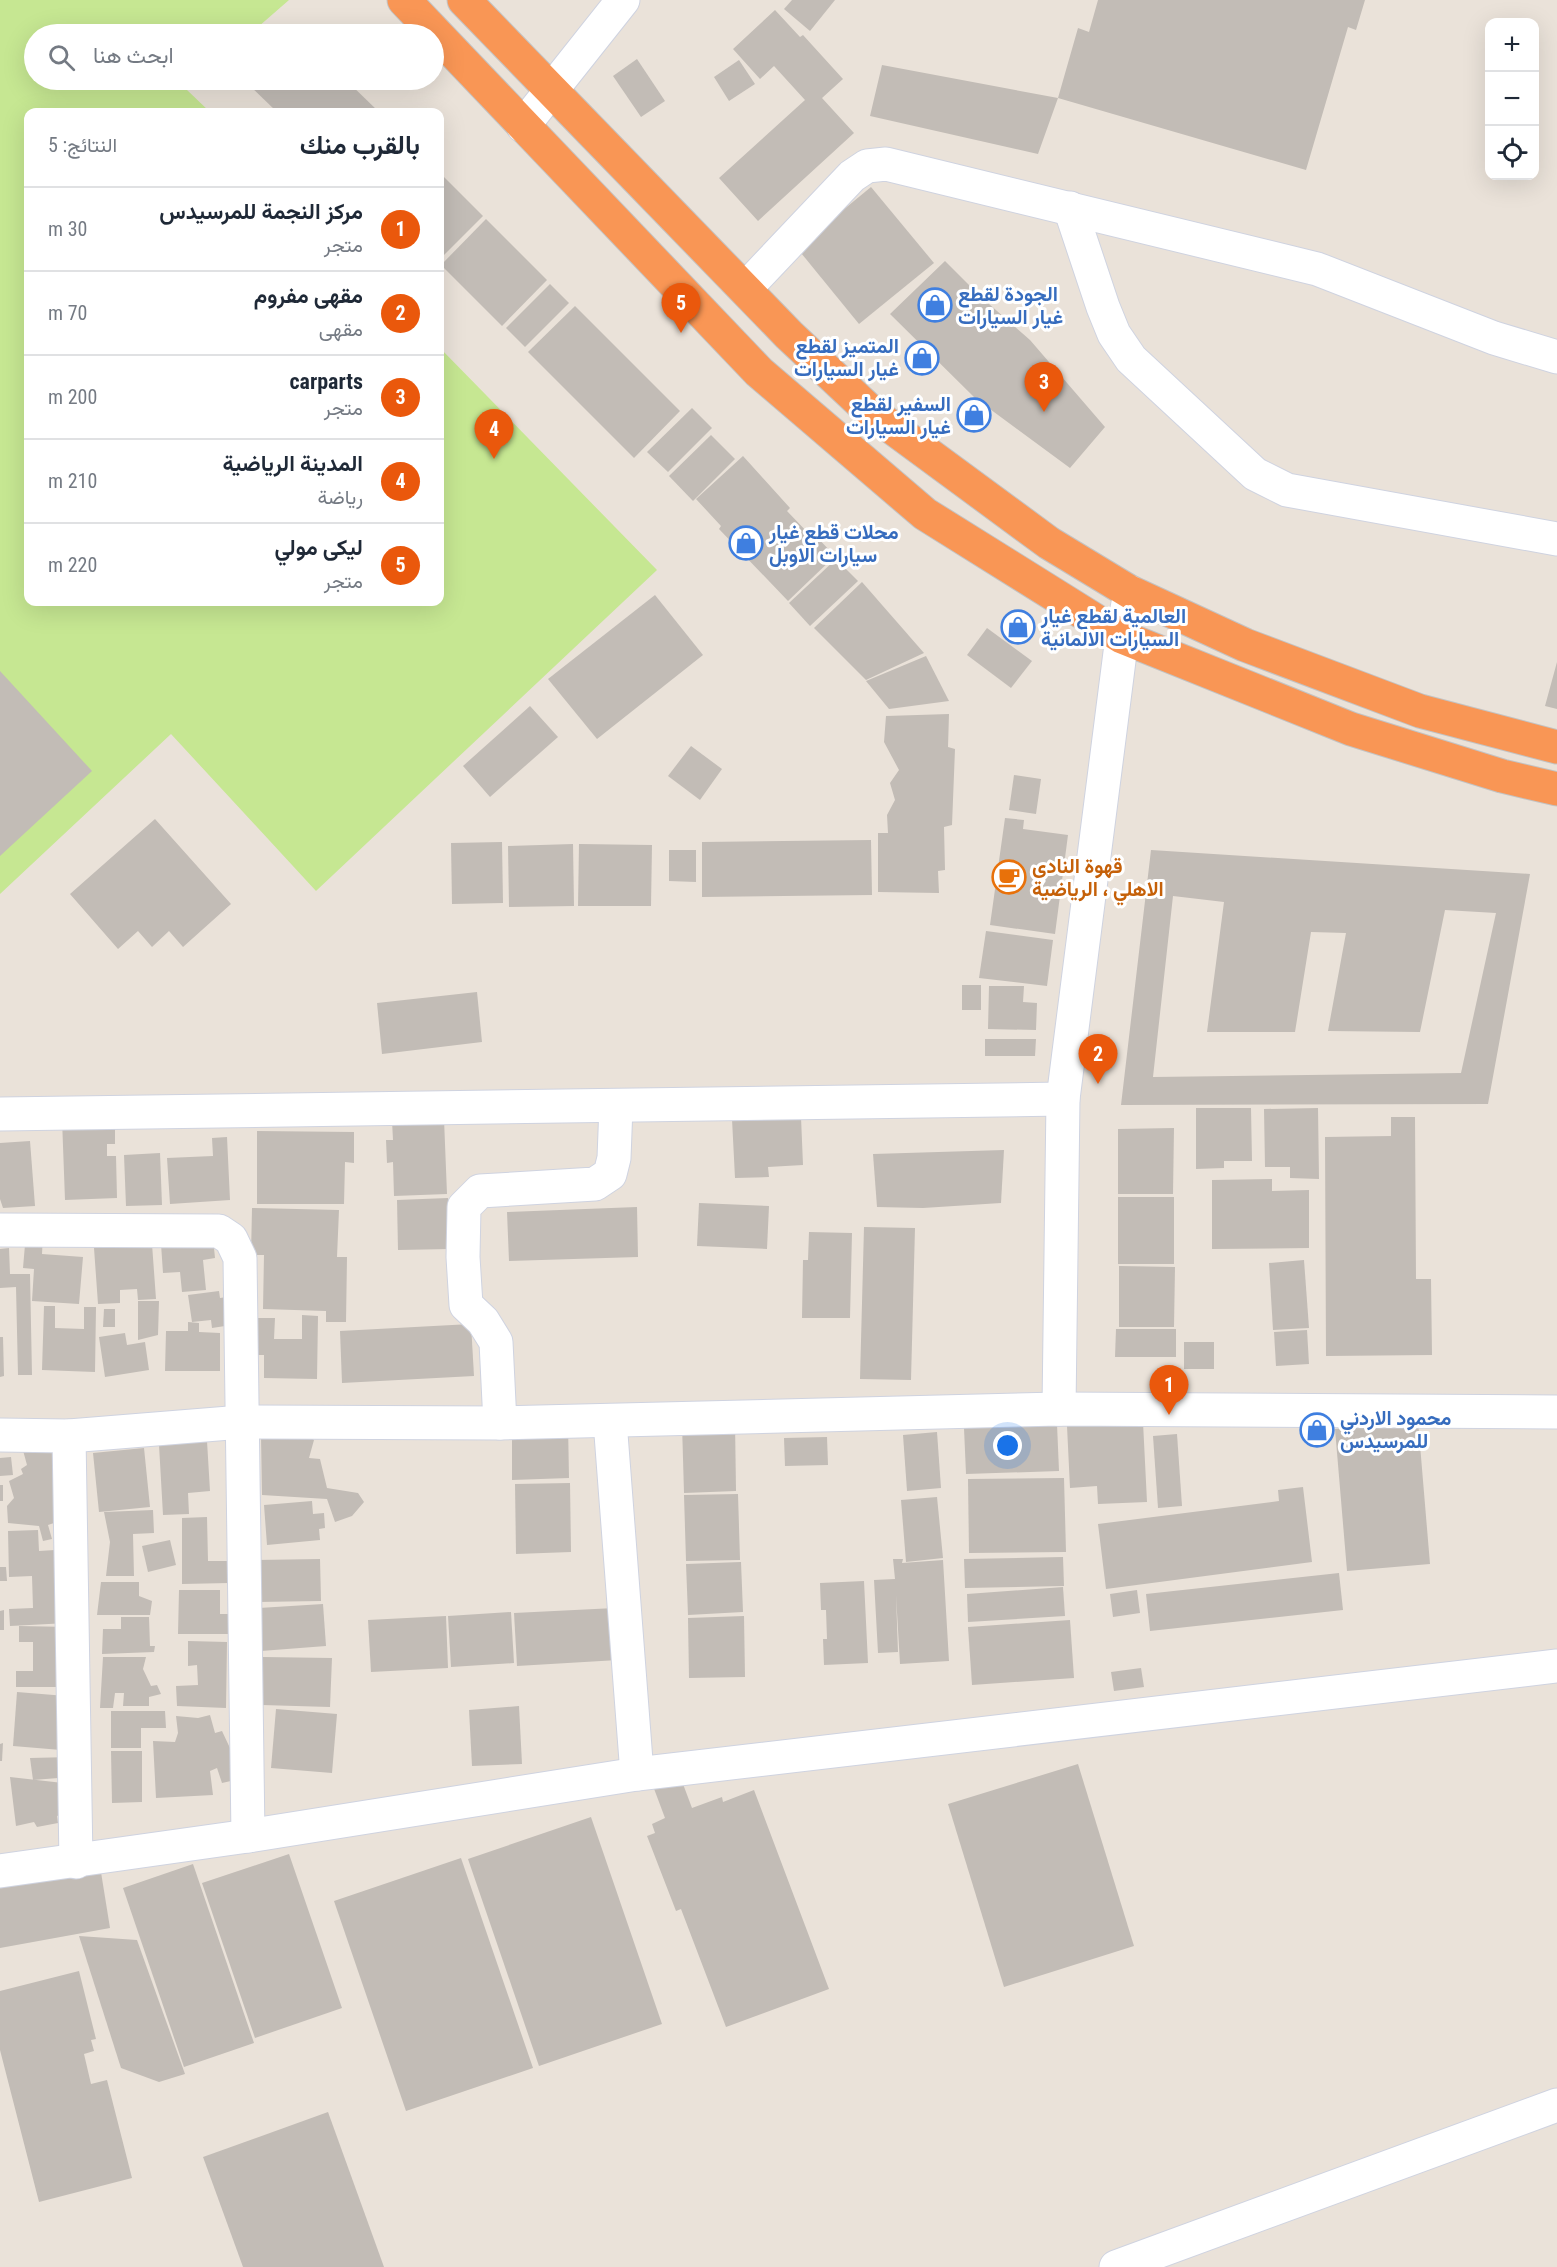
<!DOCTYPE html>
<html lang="ar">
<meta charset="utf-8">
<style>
body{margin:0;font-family:"Roboto Condensed",Vazirmatn,sans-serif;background:#f6f6f7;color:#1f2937;direction:rtl}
.controls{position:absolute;right:18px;top:18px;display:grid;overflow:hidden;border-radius:12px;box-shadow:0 6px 24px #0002}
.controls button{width:54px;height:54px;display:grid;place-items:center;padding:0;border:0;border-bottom:2px solid #e0e1e3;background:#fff;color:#1f2937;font:30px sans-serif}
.you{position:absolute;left:1008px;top:1446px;width:21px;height:21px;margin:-15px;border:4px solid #fff;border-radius:50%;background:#1a73e8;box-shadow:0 0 0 9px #1a73e833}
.badge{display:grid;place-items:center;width:39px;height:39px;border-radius:50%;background:#ea580c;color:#fff;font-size:20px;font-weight:700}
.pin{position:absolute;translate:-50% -50px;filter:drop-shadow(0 2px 3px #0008)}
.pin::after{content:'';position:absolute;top:32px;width:21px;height:18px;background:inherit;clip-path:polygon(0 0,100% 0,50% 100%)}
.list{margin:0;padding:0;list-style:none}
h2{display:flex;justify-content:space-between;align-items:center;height:78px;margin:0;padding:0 24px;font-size:26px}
h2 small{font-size:20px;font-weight:400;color:#747a83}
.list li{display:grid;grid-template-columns:39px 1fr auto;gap:18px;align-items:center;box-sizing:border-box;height:84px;padding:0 24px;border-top:2px solid #e0e1e3}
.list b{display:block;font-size:22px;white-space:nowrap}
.list p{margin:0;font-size:20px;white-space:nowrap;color:#747a83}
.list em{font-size:20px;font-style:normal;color:#747a83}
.icon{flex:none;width:33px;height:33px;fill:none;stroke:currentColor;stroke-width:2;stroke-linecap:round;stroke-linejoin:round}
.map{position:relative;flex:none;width:1557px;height:2267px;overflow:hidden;direction:ltr}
.search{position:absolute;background:#fff;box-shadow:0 6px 24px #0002;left:24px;top:24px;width:420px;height:66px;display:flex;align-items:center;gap:15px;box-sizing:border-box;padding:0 21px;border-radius:33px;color:#747a83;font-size:22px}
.panel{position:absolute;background:#fff;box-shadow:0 6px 24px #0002;left:24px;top:108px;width:420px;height:498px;border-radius:12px;direction:rtl}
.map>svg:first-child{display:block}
</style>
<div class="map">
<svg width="1557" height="2267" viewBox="0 0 1557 2267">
<rect width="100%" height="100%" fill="#eae2d9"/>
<polygon fill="#c6e792" points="0,0 289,0 250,34 34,34 34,80 199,80 187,90 210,112 28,112 28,602 440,602 440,348 657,570 316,891 171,734 0,894"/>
<g fill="#c2bcb6" fill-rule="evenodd">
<polygon points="792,0 835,0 810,31 784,9"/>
<polygon points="1098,0 1365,0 1356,30 1348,27 1306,170 1058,98 1038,154 870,116 882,65 1058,98 1078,28 1089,32"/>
<polygon points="775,10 800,37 803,35 843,79 822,98 854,133 758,221 719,178 805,100 774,66 760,79 733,49"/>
<polygon points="294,28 301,34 288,34"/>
<polygon points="637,59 665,101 641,117 613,76"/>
<polygon points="739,60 755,84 729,101 714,77"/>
<polygon points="244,80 346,80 379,112 277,112"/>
<polygon points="443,176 483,216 441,258 440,256 440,179"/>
<polygon points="871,187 934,263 859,324 797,248"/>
<polygon points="486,219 547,280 502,326 441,265"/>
<polygon points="945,261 980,296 1030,340 1105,427 1070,468 975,398 890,314"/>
<polygon points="550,284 569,303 525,347 506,328"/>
<polygon points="575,306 680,411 634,458 528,352"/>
<polygon points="692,408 712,428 668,472 647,452"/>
<polygon points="711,435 735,459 693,501 669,476"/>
<polygon points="743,456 790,508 787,511 810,535 812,532 835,556 788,601 719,529 721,526 696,499"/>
<polygon points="836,559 858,581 810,626 789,603"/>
<polygon points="862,582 924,653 866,680 814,628"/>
<polygon points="655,595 703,655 597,739 548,679"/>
<polygon points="987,628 1032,661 1011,688 967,655"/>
<polygon points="926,656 949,701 889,709 866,681"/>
<polygon points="1557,662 1557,709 1545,706"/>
<polygon points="0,671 92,771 0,856"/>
<polygon points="530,706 558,737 490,797 463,766"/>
<polygon points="949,714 948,747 955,749 952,825 944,827 945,870 938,871 939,893 878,892 878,833 888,833 887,815 895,800 890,783 899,770 884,742 886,716"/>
<polygon points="691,746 722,769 700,800 668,776"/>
<polygon points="1014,775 1041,779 1036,814 1009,810"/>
<polygon points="1005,818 1024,820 1023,829 1068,835 1055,934 990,925"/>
<polygon points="155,819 231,904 183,947 169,931 152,947 138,931 118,949 70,894"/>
<polygon points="871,840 872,895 702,897 702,842"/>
<polygon points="502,842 503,903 452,904 451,843"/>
<polygon points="573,844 574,906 509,907 508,846"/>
<polygon points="579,844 652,845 651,906 578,906"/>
<polygon points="669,850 696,850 696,882 669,881"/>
<path d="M 1151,850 L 1530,874 L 1488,1104 L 1121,1105 ZM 1173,896 L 1224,902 L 1207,1032 L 1295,1032 L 1311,932 L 1346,933 L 1328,1031 L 1420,1032 L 1445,910 L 1496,913 L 1461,1073 L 1153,1077 Z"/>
<polygon points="986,931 1053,940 1047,986 979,978"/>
<rect x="962" y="985" width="19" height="25"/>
<polygon points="989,986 1024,986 1023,1002 1037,1003 1036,1030 988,1029"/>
<polygon points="477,992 482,1042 382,1054 377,1003"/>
<polygon points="985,1039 1036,1039 1035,1056 985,1056"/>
<polygon points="1196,1108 1251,1108 1252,1161 1224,1161 1224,1168 1196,1169"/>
<polygon points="1318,1108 1319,1179 1290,1178 1290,1167 1265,1167 1264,1109"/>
<polygon points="115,1117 115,1144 107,1144 107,1156 116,1156 117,1198 65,1200 62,1119"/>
<polygon points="801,1117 803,1165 768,1167 769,1177 735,1178 732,1119"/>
<polygon points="1391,1117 1415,1117 1416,1279 1431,1279 1432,1355 1326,1356 1325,1137 1391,1136"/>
<polygon points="444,1119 447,1194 394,1196 393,1162 387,1163 386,1140 393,1140 392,1121"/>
<polygon points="1174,1128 1173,1194 1118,1194 1118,1129"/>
<polygon points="257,1131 354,1132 354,1163 345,1162 344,1204 257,1204"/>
<polygon points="227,1137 230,1200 170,1204 167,1158 213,1156 212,1138"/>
<polygon points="30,1141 35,1206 3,1208 0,1199 0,1143"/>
<polygon points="1004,1150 1001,1203 923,1208 877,1207 873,1154"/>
<polygon points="160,1153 162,1205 126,1206 124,1155"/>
<polygon points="1272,1179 1272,1191 1309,1190 1309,1248 1212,1249 1212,1180"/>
<rect x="1118" y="1197" width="56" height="67"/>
<polygon points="448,1198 450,1249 398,1250 397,1200"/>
<polygon points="699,1203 769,1206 767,1249 697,1246"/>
<polygon points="637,1207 638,1257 509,1261 507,1212"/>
<polygon points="252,1208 339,1210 337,1257 347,1257 346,1322 326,1322 326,1311 263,1309 264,1255 251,1255"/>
<polygon points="864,1227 915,1228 911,1380 860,1379"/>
<polygon points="809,1232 852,1233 850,1318 802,1318 803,1260 808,1260"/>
<polygon points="26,1233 43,1234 42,1254 83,1257 79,1304 32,1301 34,1269 23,1268"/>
<polygon points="213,1238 215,1258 203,1260 206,1290 182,1292 180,1272 163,1273 161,1244"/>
<polygon points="152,1244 156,1299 138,1300 137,1289 120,1290 120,1303 98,1304 94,1248"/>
<polygon points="9,1248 10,1274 30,1274 32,1375 18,1375 16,1287 0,1288 0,1249"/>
<polygon points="1304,1260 1309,1328 1273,1330 1269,1263"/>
<polygon points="1119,1266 1175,1267 1174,1327 1119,1327"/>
<polygon points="219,1291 220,1298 234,1296 238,1324 212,1328 211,1320 192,1322 188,1295"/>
<polygon points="138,1301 159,1301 158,1335 138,1340"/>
<polygon points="44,1306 55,1306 55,1328 84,1329 84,1307 96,1307 95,1372 42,1370"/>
<polygon points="104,1309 115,1309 115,1327 103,1327"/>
<polygon points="302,1315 318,1316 317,1379 264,1378 264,1355 255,1355 256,1318 275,1318 274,1339 302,1339"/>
<polygon points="188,1322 199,1323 199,1332 220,1333 220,1371 165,1371 166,1331 188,1331"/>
<polygon points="471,1324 474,1376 342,1383 340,1331"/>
<polygon points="1116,1329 1176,1329 1176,1357 1115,1357"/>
<polygon points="1307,1330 1309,1364 1276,1366 1274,1332"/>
<polygon points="125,1333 127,1345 145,1342 149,1370 105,1377 99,1337"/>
<polygon points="0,1337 3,1337 4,1376 0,1377"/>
<rect x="1184" y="1342" width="30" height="27"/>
<polygon points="1418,1421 1430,1564 1347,1571 1335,1429"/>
<polygon points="735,1422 736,1491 684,1493 682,1424"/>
<polygon points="1143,1422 1147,1502 1098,1504 1097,1486 1070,1488 1067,1426"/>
<polygon points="568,1424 569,1478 512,1480 512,1425"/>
<polygon points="1057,1424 1059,1471 966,1474 964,1428"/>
<polygon points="302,1429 314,1440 309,1458 320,1459 327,1488 358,1493 364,1502 352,1516 335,1522 327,1499 262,1495 261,1436"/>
<polygon points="937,1432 941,1488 907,1491 903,1435"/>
<polygon points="1177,1434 1182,1506 1158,1508 1153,1436"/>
<polygon points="827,1437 828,1465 785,1466 784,1438"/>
<polygon points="62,1439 68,1623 10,1626 9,1609 33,1608 32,1576 9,1577 8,1531 38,1530 39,1551 55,1550 54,1523 48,1525 52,1539 43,1541 39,1526 8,1523 7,1506 14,1498 9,1481 23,1474 21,1469 27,1465 21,1443"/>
<polygon points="207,1441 210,1491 188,1493 189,1514 163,1515 159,1445"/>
<polygon points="144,1448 150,1507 99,1512 93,1453"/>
<polygon points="11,1457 13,1475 0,1476 0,1458"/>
<polygon points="1064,1478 1066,1552 969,1553 968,1479"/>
<polygon points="570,1483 571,1552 516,1554 515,1484"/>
<rect x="0" y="1485" width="3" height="16"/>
<polygon points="1303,1487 1312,1562 1106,1589 1098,1524 1279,1501 1278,1490"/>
<polygon points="738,1494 740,1560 686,1561 684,1495"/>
<polygon points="937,1497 943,1558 906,1562 901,1500"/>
<polygon points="312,1501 313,1514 324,1513 325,1528 319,1529 320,1540 267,1545 264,1505"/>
<polygon points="153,1510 154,1533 133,1534 134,1576 106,1576 110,1542 104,1512"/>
<polygon points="207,1517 208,1561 229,1561 229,1583 182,1584 182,1518"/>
<polygon points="170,1540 176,1565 148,1572 142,1546"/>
<polygon points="1063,1557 1064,1586 965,1588 964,1559"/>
<polygon points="320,1559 321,1601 257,1602 256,1560"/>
<polygon points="893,1559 903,1559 902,1563 943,1560 949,1661 900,1664 896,1595 898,1652 878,1653 874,1580 895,1579"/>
<polygon points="741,1562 743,1612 688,1615 686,1564"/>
<polygon points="0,1567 6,1567 7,1581 0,1581"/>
<polygon points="1339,1573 1343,1610 1150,1631 1146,1594"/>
<polygon points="864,1581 868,1663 824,1665 823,1639 827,1639 826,1610 821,1610 820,1583"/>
<polygon points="101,1582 139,1582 139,1596 152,1601 150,1615 97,1615"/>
<polygon points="1063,1587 1065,1616 968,1622 967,1594"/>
<polygon points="179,1590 220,1590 220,1614 233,1614 233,1634 178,1634"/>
<polygon points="1137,1590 1140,1613 1113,1617 1110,1594"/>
<polygon points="323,1604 326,1646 261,1651 259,1608"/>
<polygon points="615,1608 618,1660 517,1666 514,1613"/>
<polygon points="4,1610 4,1630 0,1630 0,1611"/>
<polygon points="511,1612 514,1663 451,1667 448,1616"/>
<polygon points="446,1616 448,1668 371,1672 368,1620"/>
<polygon points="744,1616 745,1677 689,1678 688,1618"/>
<polygon points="121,1617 149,1617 150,1646 155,1646 154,1652 102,1654 103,1629 121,1629"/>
<polygon points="1070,1620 1074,1678 972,1685 968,1627"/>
<polygon points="19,1626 70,1627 68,1687 16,1687 16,1671 33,1671 33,1642 19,1642"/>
<polygon points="188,1641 227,1642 226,1708 177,1706 176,1686 198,1685 197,1665 188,1666"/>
<polygon points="103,1657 146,1657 143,1669 151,1686 157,1685 161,1694 149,1697 149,1706 123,1706 124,1693 115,1693 113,1708 100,1708"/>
<polygon points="263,1657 332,1658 330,1707 262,1705"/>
<polygon points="1141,1668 1144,1687 1114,1691 1111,1672"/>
<polygon points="17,1692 66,1696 61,1750 13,1746"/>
<polygon points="519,1706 522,1764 472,1766 469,1710"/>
<polygon points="276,1709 337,1714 332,1773 271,1768"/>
<polygon points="111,1711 165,1711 166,1728 141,1728 141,1748 111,1748"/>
<polygon points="210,1715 215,1733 222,1731 244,1778 222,1783 217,1768 210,1771 213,1795 156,1798 153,1741 175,1742 178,1733 176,1716 198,1718"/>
<polygon points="3,1743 2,1761 0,1761 0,1744"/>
<polygon points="111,1751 142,1751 142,1802 112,1803"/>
<polygon points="72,1757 71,1777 33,1780 30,1758"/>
<polygon points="1078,1764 1134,1946 1004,1987 948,1804"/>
<polygon points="680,1776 692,1808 722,1797 723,1802 754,1790 829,1989 726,2027 681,1909 676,1911 647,1836 655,1833 652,1824 665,1818 653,1786"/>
<polygon points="10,1777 63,1783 66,1813 57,1816 58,1823 37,1827 34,1822 16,1826"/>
<polygon points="591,1817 662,2024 539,2066 468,1859"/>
<polygon points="289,1854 342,2008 255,2038 202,1883"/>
<polygon points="461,1858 533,2068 406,2111 334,1901"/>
<polygon points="193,1864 254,2043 184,2067 123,1888"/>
<polygon points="100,1866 110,1928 0,1948 0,1884"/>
<polygon points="79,1936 137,1940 185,2074 159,2082 121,2068"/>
<polygon points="79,1971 96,2039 91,2040 94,2051 84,2054 91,2084 107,2080 132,2178 39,2202 0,2050 0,1991"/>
<polygon points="328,2112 384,2267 243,2267 203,2157"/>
</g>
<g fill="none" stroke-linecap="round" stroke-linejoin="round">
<g stroke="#cfd3e0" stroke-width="35">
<g id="minor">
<polyline points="523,126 623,0"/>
<polyline points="1070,208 1103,307 1114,334 1131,359 1255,474 1287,490 1557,539"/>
<polyline points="745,289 852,176 867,166 886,164 1317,269 1494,338 1557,357"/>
<polyline points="0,1114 1063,1099"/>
<polyline points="0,1230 219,1231 231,1239 240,1258 248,1836"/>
<polyline points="1059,1409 1063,1099 1122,637 1130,592"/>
<polyline points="610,1421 637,1774"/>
<polyline points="500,1423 496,1342 483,1321 466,1305 463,1257 464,1207 480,1191 595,1184 610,1174 614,1158 616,1106"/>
<polyline points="0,1435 69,1436 242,1422 500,1423 1059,1409 1557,1412"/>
<polyline points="69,1436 76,1862"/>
<polyline points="0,1871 248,1836 637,1774 1557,1666"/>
<polyline points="1116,2267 1557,2105"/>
</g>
</g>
<g stroke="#c3c3c3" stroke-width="35">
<g id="highway">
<polyline points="404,0 759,372 925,514 1122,637 1351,729 1502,776 1557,789"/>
<polyline points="464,0 789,335 871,412 1049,543 1130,592 1245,645 1420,711 1557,747"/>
</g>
</g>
<use href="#minor" stroke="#fff" stroke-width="33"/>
<use href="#highway" stroke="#f99655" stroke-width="33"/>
</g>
<defs>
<g id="shop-ring" transform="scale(1.725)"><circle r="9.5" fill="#fff" stroke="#3f7fe0" stroke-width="1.5"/><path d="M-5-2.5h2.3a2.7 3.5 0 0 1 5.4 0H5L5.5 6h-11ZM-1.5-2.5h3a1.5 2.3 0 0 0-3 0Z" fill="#3f7fe0"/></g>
<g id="cafe-ring" transform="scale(1.725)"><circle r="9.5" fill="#fff" stroke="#e8710a" stroke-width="1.5"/><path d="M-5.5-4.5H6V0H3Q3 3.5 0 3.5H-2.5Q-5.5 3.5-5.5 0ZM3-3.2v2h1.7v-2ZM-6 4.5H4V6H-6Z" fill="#e8710a"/></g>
</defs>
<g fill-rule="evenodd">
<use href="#shop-ring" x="935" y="305"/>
<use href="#shop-ring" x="922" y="358"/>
<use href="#shop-ring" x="974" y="415"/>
<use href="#shop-ring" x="746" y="543"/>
<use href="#shop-ring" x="1018" y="627"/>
<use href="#cafe-ring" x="1009" y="877"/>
<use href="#shop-ring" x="1317" y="1430"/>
</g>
<g text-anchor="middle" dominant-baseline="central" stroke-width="6" stroke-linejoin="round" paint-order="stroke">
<g font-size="20" font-weight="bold" fill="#366cbe" stroke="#fff" text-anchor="start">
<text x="958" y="294">الجودة لقطع<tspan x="958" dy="23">غيار السيارات</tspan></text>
<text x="899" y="346" text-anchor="end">المتميز لقطع<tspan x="899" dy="23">غيار السيارات</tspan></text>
<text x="951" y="404" text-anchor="end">السفير لقطع<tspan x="951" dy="23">غيار السيارات</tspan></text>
<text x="769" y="532">محلات قطع غيار<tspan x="769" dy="23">سيارات الاوبل</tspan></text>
<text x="1041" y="616">العالمية لقطع غيار<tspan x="1041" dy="23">السيارات الالمانية</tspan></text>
<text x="1340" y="1418">محمود الاردني<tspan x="1340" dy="23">للمرسيدس</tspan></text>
</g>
<g font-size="20" font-weight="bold" fill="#c56008" stroke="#fff" text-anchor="start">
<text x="1032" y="866">قهوة النادي<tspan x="1032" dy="23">الاهلي ، الرياضية</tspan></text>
</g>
</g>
</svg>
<div class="controls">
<button>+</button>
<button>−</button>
<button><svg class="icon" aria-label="locate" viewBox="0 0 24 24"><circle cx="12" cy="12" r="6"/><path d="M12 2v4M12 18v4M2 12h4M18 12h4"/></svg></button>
</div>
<div class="you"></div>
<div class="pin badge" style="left:1169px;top:1415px">1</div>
<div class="pin badge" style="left:1098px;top:1084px">2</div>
<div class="pin badge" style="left:1044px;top:412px">3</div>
<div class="pin badge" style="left:494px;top:459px">4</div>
<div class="pin badge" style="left:681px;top:333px">5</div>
<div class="search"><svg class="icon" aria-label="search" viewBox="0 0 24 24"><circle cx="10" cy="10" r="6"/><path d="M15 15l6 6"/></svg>ابحث هنا</div>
<section class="panel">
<h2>بالقرب منك<small>النتائج: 5</small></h2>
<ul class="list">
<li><span class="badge">1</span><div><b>مركز النجمة للمرسيدس</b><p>متجر</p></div><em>30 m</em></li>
<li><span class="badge">2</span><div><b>مقهى مفروم</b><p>مقهى</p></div><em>70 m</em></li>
<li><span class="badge">3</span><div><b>carparts</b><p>متجر</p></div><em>200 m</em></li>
<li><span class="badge">4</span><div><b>المدينة الرياضية</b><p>رياضة</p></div><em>210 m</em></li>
<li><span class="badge">5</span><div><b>ليكى مولي</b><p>متجر</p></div><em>220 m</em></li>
</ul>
</section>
</div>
